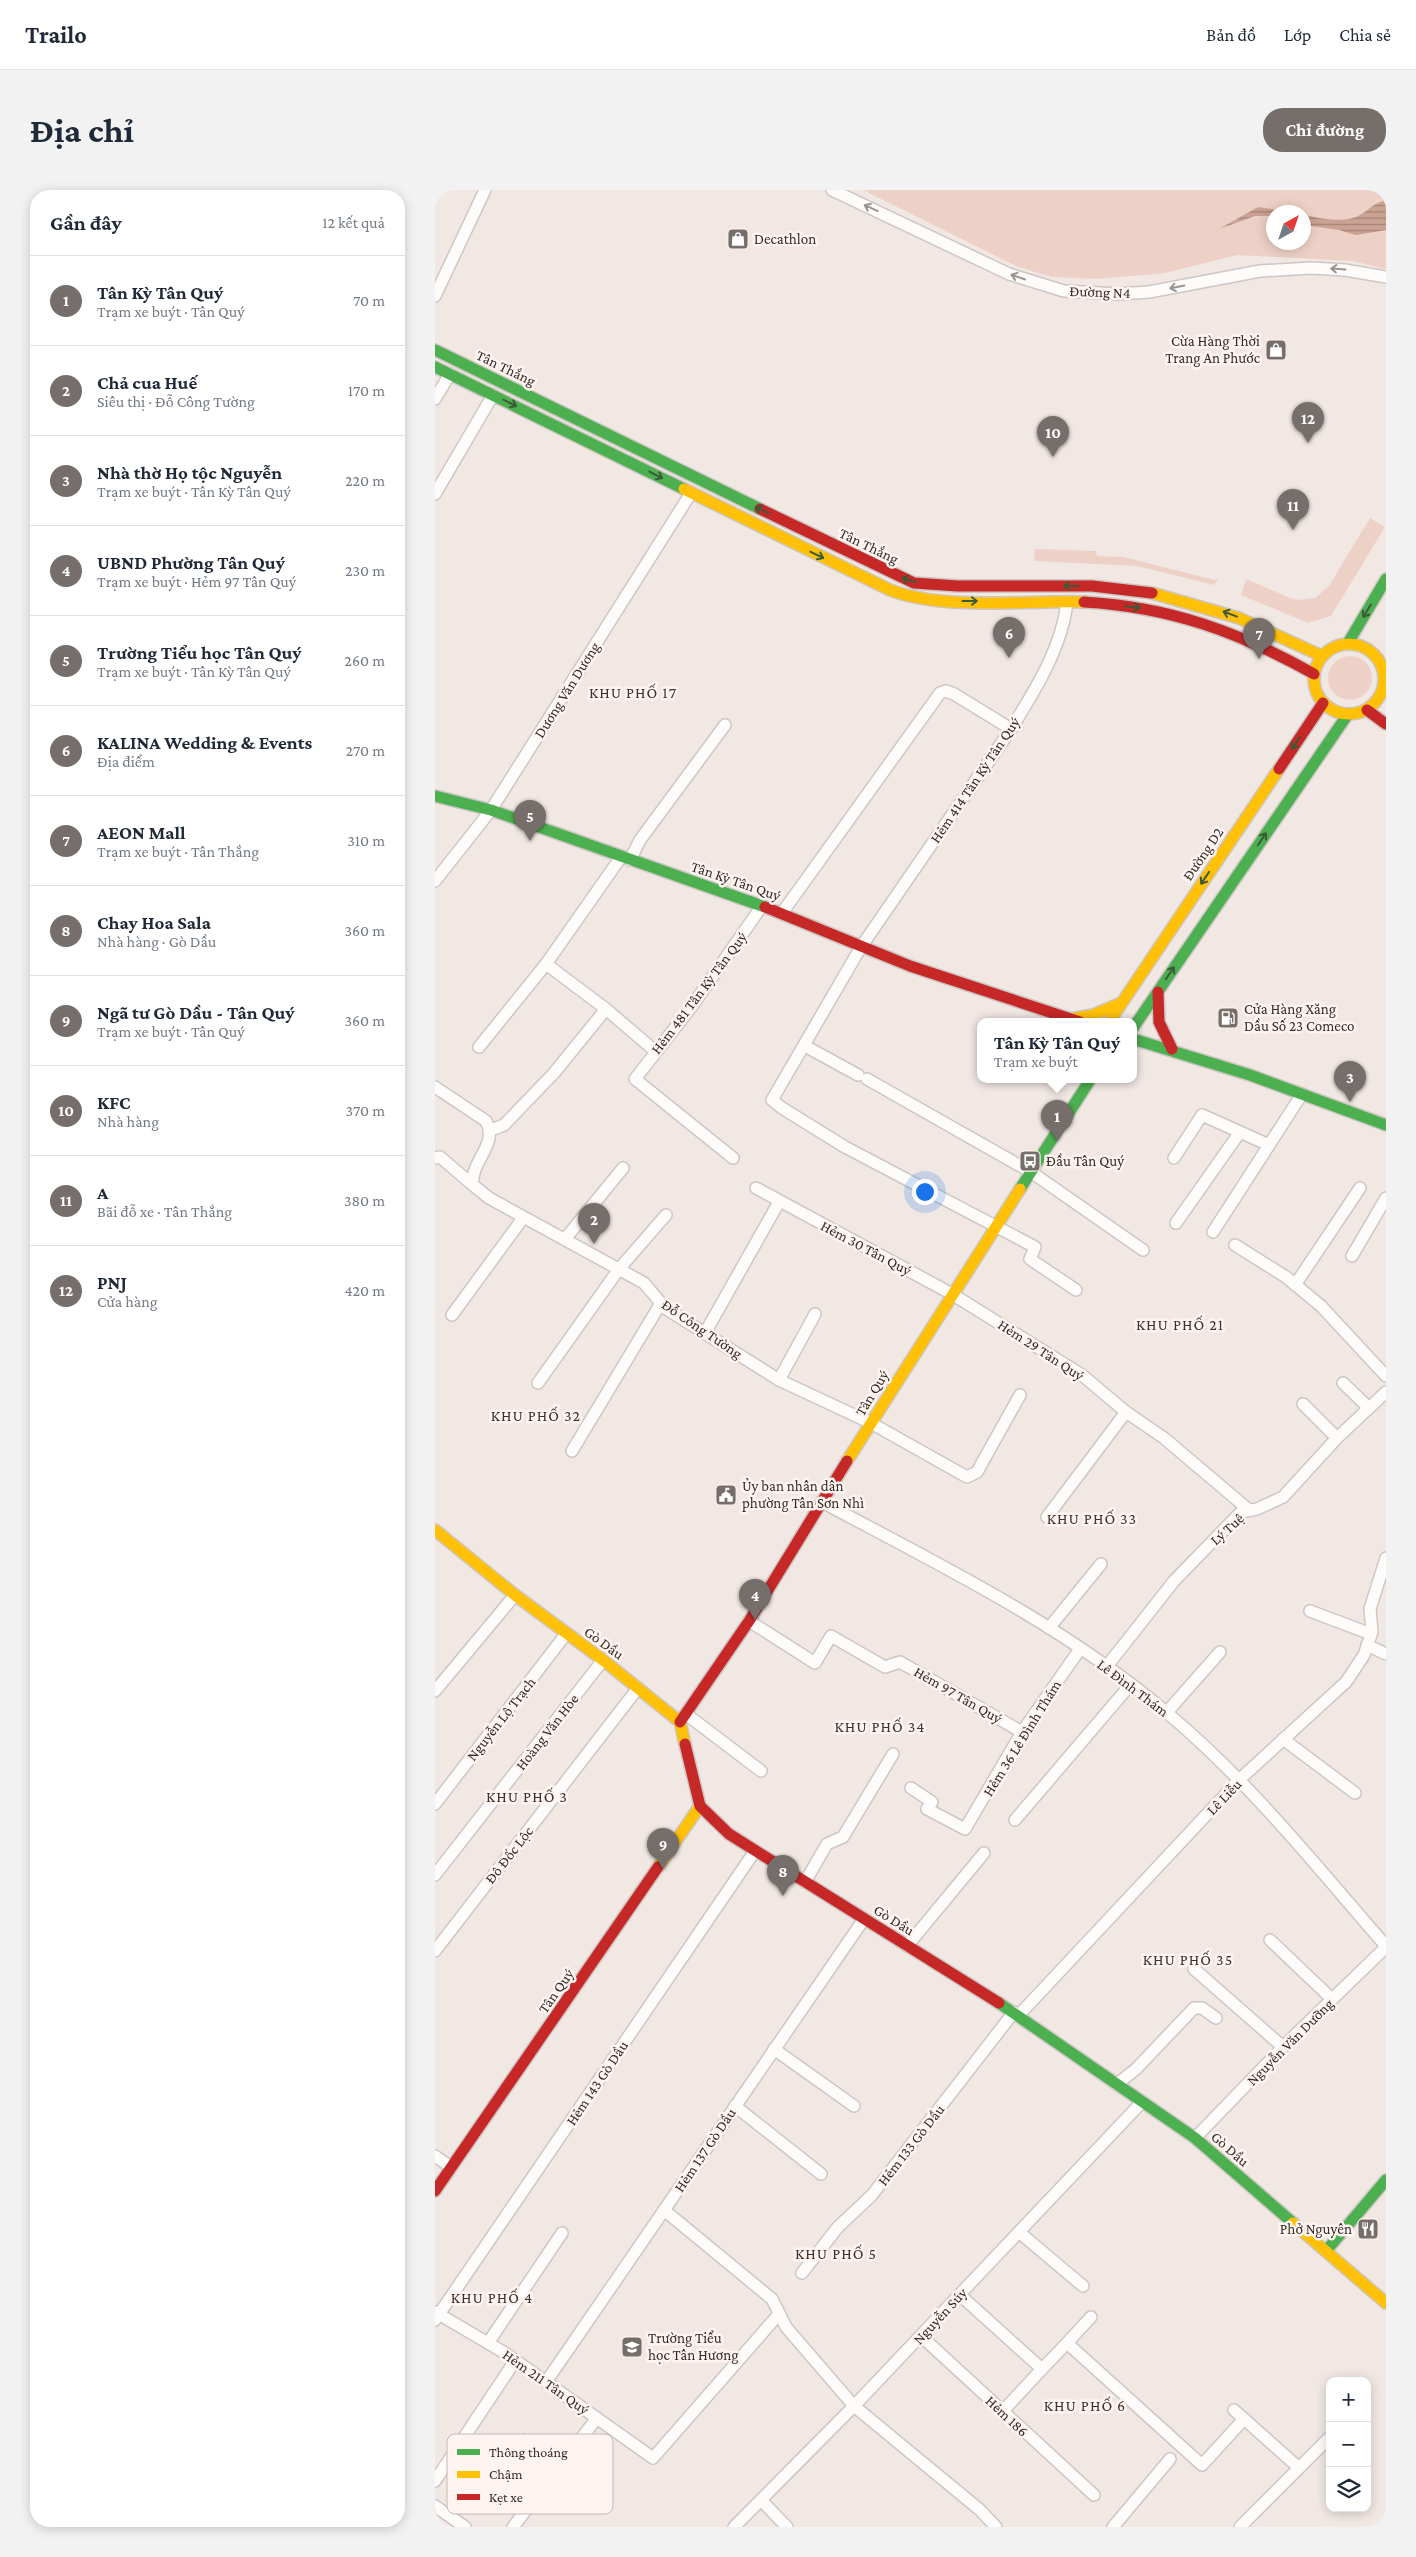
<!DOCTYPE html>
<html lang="vi">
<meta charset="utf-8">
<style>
body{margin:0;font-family:"Crimson Pro",serif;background:#f2f2f3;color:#1f2937}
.controls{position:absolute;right:15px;bottom:15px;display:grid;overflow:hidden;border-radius:10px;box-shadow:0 2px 12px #0003}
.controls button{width:45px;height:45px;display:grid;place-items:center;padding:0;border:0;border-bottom:1px solid #e0e1e3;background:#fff;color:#1f2937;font:25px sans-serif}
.compass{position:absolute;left:831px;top:15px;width:45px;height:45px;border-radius:50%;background:#fff;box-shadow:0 2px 12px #0003;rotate:40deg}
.you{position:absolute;left:489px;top:1001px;width:18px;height:18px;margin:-12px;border:4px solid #fff;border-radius:50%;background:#1a73e8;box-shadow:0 0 0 8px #1a73e833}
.badge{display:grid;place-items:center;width:32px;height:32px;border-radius:50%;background:#756e6a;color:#fff;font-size:16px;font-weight:700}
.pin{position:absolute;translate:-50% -41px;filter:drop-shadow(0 1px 2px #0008)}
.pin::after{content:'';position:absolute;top:26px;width:18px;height:15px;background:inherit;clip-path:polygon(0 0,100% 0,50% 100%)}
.popup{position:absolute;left:542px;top:828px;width:160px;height:65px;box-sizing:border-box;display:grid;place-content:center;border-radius:10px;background:#fff;filter:drop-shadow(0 1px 4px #0005);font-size:16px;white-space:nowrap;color:#747a83}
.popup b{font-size:19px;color:#1f2937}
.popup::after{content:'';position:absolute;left:50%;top:100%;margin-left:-10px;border:10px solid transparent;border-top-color:#fff}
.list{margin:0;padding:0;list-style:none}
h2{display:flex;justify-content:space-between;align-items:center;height:65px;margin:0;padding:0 20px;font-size:21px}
h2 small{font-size:16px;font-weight:400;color:#747a83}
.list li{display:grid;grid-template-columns:32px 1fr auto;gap:15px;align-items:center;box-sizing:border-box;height:90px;padding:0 20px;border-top:1px solid #e0e1e3}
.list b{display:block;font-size:19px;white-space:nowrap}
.list p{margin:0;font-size:16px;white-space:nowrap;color:#747a83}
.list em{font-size:16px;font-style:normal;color:#747a83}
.icon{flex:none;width:28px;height:28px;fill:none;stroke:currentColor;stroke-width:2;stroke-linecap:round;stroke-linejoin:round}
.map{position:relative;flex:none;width:951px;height:2337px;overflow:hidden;border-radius:20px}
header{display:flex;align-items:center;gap:30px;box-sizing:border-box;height:70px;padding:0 25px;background:#fff;border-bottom:1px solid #e0e1e3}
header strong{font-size:24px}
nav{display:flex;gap:28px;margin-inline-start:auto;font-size:18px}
.intro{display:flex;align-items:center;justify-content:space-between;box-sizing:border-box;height:120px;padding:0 30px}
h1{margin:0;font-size:35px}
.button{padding:12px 22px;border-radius:20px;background:#756e6a;color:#fff;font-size:18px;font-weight:700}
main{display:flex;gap:30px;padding:0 30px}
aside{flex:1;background:#fff;border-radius:20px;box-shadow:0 2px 12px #0003}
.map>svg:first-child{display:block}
</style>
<header>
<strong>Trailo</strong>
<nav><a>Bản đồ</a><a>Lớp</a><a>Chia sẻ</a></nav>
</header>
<div class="intro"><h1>Địa chỉ</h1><a class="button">Chỉ đường</a></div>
<main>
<aside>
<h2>Gần đây<small>12 kết quả</small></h2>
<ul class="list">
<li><span class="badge">1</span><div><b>Tân Kỳ Tân Quý</b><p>Trạm xe buýt · Tân Quý</p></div><em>70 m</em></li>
<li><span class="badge">2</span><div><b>Chả cua Huế</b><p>Siêu thị · Đỗ Công Tường</p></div><em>170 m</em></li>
<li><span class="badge">3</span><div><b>Nhà thờ Họ tộc Nguyễn</b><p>Trạm xe buýt · Tân Kỳ Tân Quý</p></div><em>220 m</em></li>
<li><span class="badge">4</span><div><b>UBND Phường Tân Quý</b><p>Trạm xe buýt · Hẻm 97 Tân Quý</p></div><em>230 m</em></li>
<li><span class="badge">5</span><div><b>Trường Tiểu học Tân Quý</b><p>Trạm xe buýt · Tân Kỳ Tân Quý</p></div><em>260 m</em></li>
<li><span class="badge">6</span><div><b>KALINA Wedding &amp; Events</b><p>Địa điểm</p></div><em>270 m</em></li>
<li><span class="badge">7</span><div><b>AEON Mall</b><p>Trạm xe buýt · Tân Thắng</p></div><em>310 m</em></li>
<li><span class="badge">8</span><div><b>Chay Hoa Sala</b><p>Nhà hàng · Gò Dầu</p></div><em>360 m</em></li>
<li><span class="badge">9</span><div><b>Ngã tư Gò Dầu - Tân Quý</b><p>Trạm xe buýt · Tân Quý</p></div><em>360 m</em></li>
<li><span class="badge">10</span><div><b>KFC</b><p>Nhà hàng</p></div><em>370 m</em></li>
<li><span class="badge">11</span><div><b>A</b><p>Bãi đỗ xe · Tân Thắng</p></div><em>380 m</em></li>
<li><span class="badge">12</span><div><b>PNJ</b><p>Cửa hàng</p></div><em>420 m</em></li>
</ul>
</aside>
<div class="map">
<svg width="951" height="2337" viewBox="0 0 951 2337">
<defs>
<pattern id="water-rules" width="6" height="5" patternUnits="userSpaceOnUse" patternTransform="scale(1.25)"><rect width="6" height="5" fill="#caa192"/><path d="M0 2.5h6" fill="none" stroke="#a58377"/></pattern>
</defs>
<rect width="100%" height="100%" fill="#f1e8e4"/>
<g fill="#edd1c6" fill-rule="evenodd">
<path d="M 428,0 L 951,0 L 951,79 L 917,71 L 802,65 L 730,83 L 662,89 L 617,87 L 583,77 ZM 838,22 L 868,22 L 868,52 L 838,52 Z"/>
<polygon points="935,328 950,337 896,426 873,433 806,405 811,389 855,408 863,410 880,408 894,396"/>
<polygon points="600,359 661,361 662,366 689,367 780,390 784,388 779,395 702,376 599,371"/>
<circle cx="915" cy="488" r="22"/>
<polygon points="89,2242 121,2266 87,2311 56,2288"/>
</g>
<g fill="url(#water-rules)">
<path d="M 948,11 L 951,13 L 951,40 L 921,45 L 904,40 L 869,35 L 869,25 C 885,28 904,33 921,27 C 931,23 937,14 948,11 Z"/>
<polygon points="823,17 857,22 838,22 838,26 820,26 784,39"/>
</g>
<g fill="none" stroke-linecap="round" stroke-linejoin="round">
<g stroke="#cec6c3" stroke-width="14">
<g id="street">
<polyline points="397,0 574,84 629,101 683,104 714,102 825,81 876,78 910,80 951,87"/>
<polyline points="0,106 50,0"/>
<polyline points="0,209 15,184"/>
<polyline points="0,304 58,205"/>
<path d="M 632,412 C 627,458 600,500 576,539 L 426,757 L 337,910 L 347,918 L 410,957 L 600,1057 L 595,1069 L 641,1100"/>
<polyline points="195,670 205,650 290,535"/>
<polyline points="0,691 56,620 256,303"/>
<polyline points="347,723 505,503 511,501 519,504 576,539"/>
<polyline points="111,774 171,819 220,861"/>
<polyline points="370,856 423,885"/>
<polyline points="44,857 111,774 186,667"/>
<polyline points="432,889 596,982 708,1060"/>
<path d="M 0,897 L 51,931 C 64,955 35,971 38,995 L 54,1008 L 209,1093 L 230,1118 L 344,1190 L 436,1233 L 532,1287 L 542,1282 L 585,1205"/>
<polyline points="56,940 69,935 119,883 171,819"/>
<polyline points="0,968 5,967 38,995"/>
<polyline points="298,968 200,889 257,816 327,716"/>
<polyline points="739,968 767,925 834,955"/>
<polyline points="321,998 517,1104 647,1185 691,1222 729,1248 814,1320"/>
<polyline points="741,1033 805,942"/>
<polyline points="778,1042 867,904"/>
<polyline points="130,1049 188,978"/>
<polyline points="800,1055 851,1087 886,1116 951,1186"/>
<polyline points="917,1066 951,1008"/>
<polyline points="860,1095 925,998"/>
<polyline points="17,1125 88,1028"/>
<polyline points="270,1143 344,1012"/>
<polyline points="344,1190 380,1124"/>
<polyline points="103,1193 184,1079 231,1025"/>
<polyline points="908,1193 934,1218"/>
<polyline points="868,1214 902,1248"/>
<polyline points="137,1261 226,1113"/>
<path d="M 387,1312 C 505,1375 628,1435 731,1522 C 814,1591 881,1676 951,1756"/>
<polyline points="612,1327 691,1222"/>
<polyline points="875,1421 936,1444"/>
<polyline points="314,1431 380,1473 396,1446 450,1477 465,1472 587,1542"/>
<polyline points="614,1438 666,1374"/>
<polyline points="932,1455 951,1464"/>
<polyline points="672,1476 739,1391 806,1322 822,1319 848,1307 902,1248 951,1202"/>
<polyline points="0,1501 80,1405"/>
<polyline points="732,1522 785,1462"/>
<polyline points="251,1524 326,1581"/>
<polyline points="848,1549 920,1603"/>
<polyline points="476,1598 497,1612 492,1619 530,1639 587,1542 645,1459"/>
<polyline points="0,1614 131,1444"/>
<polyline points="580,1630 696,1494"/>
<polyline points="0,1685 168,1470"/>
<polyline points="370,1692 392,1654 408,1647 458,1564"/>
<polyline points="835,1750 897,1809"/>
<polyline points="472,1756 549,1663"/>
<polyline points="0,1761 203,1498"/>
<polyline points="759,1779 848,1857"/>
<polyline points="583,1826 805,1589 911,1492 929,1465 937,1442 935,1419 951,1368"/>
<polyline points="339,1859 419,1916"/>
<polyline points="682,1894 701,1879 759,1818 767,1818 781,1828"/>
<polyline points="300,1916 386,1984"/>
<polyline points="760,1948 851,1854 951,1757"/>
<polyline points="0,1966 16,1977"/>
<polyline points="229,2020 337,2109 351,2137 419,2216 545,2320 561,2337"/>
<polyline points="584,2042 648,2096"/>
<polyline points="367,2083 403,2037 437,2005 579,1822"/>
<polyline points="525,2105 607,2179 632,2153 767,2275 809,2229"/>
<polyline points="0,2122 70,2163 218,2268 344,2124"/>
<polyline points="0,2130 320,1661"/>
<polyline points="486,2146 659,2305"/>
<polyline points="53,2153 127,2043"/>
<polyline points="632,2153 656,2127"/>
<polyline points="111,2192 429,1729"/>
<polyline points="799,2220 863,2277"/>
<polyline points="567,2222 607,2179"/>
<polyline points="0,2291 80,2171"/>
<polyline points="326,2310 352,2337"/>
<polyline points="0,2316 30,2337"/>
<polyline points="78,2337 162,2228"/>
<polyline points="299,2337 419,2216 707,1912"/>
<polyline points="678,2337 735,2269"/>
<polyline points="805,2337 895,2247"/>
</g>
</g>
<g stroke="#cec6c3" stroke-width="14">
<g id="fast">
<polyline points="0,160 325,319"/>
<polyline points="0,177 249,299"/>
<polyline points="913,453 951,389"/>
<polyline points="0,606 56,620 330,717"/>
<polyline points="698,838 913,524"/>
<polyline points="698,849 815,885 951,935"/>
<polyline points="585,999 655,890"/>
<polyline points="564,1813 760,1948 858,2033"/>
<polyline points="891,2061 951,1990"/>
</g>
</g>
<g stroke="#cec6c3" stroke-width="14">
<g id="slow">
<path d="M 249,299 L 455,400 C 511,421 589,410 649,412"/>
<polyline points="717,403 804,428 887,466"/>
<circle cx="914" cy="489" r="35"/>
<polyline points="636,829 658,825 686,813"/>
<polyline points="674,832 844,579"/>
<polyline points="412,1271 585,999"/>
<polyline points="0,1340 80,1405 168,1470 245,1532 250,1554"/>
<polyline points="223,1677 265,1616"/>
<polyline points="858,2033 951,2113"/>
</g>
</g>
<g stroke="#cec6c3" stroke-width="14">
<g id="jam">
<polyline points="325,319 479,393 523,396 657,396 717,403"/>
<path d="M 649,412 C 736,417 804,442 879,484"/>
<polyline points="932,520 951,534"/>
<polyline points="844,579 888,513"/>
<polyline points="330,717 475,776 645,832"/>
<polyline points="723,802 724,832 737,859"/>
<polyline points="245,1532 314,1431 412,1271"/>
<polyline points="250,1554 265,1616 294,1644 564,1813"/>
<polyline points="0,2001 223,1677"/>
</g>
</g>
<use href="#street" stroke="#fdfcfb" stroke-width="11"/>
<use href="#fast" stroke="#4caf50" stroke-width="11"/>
<use href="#slow" stroke="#ffc107" stroke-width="11"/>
<use href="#jam" stroke="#c62828" stroke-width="11"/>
</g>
<defs><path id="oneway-shaft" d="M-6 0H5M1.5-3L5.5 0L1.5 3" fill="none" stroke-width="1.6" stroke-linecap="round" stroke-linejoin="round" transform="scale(1.25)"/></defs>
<g stroke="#989492">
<use href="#oneway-shaft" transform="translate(436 18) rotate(-156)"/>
<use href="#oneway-shaft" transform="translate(903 79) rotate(-176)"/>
<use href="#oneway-shaft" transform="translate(583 87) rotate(-161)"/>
<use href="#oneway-shaft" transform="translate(742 97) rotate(169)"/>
</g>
<g stroke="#3b5a37">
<use href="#oneway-shaft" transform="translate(75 213) rotate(26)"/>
<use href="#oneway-shaft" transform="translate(221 285) rotate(27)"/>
<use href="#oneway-shaft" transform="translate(327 320) rotate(-154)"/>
<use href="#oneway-shaft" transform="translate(382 365) rotate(26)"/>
<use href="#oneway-shaft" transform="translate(474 390) rotate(-163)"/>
<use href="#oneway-shaft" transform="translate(636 396) rotate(-180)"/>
<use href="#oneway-shaft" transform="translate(535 411)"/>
<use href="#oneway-shaft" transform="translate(698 417) rotate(8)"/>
<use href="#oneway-shaft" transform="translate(932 421) rotate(121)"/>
<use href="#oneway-shaft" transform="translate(795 424) rotate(-159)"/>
<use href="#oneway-shaft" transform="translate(861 553) rotate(124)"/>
<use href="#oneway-shaft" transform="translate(827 649) rotate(-56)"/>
<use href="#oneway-shaft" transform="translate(770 688) rotate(124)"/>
<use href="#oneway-shaft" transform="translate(735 783) rotate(-56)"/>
</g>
<defs>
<g id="shop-square" transform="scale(1.125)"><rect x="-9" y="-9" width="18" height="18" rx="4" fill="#756e6a" stroke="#fff4f0"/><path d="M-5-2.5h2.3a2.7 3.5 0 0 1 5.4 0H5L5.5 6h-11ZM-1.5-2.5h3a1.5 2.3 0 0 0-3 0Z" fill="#fff"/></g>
<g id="fuel-square" transform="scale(1.125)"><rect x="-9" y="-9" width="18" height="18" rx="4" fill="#756e6a" stroke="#fff4f0"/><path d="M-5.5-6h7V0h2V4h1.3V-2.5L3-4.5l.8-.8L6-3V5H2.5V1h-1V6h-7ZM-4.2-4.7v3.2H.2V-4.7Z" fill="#fff"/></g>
<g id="bus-square" transform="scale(1.125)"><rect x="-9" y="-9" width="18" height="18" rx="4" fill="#756e6a" stroke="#fff4f0"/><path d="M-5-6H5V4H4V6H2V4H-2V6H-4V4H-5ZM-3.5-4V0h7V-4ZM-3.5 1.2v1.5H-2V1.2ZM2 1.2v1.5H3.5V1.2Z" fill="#fff"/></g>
<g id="civic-square" transform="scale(1.125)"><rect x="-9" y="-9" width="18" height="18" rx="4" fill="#756e6a" stroke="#fff4f0"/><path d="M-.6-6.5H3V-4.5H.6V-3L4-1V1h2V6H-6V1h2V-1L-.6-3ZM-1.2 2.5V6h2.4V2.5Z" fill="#fff"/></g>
<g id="restaurant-square" transform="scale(1.125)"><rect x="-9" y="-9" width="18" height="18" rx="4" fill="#756e6a" stroke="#fff4f0"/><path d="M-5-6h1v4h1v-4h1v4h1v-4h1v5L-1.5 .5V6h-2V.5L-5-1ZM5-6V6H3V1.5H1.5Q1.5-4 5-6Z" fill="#fff"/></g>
<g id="school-square" transform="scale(1.125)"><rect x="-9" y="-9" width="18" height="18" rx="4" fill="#756e6a" stroke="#fff4f0"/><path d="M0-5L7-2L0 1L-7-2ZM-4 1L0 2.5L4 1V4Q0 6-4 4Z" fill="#fff"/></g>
</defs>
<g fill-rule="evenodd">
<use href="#shop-square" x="303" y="49"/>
<use href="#shop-square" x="841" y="160"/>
<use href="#fuel-square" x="793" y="828"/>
<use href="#bus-square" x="595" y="971"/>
<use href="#civic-square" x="291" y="1305"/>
<use href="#restaurant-square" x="933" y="2039"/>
<use href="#school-square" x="197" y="2157"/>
</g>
<g text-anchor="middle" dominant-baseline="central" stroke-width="5" stroke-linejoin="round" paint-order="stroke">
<g font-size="15" fill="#322c29" stroke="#fff4f0" text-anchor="start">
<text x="319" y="49">Decathlon</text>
<text x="825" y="151" text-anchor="end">Cừa Hàng Thời<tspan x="825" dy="17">Trang An Phước</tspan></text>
<text x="809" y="819">Cửa Hàng Xăng<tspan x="809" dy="17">Dầu Số 23 Comeco</tspan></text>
<text x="611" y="971">Đầu Tân Quý</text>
<text x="307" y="1296">Ủy ban nhân dân<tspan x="307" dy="17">phường Tân Sơn Nhì</tspan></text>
<text x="917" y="2039" text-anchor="end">Phở Nguyên</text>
<text x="213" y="2148">Trường Tiểu<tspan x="213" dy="17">học Tân Hương</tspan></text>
</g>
<g font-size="15" fill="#322c29" stroke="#fff4f0">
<text transform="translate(665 102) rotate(2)">Đường N4</text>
<text transform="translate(71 178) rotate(26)">Tân Thắng</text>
<text transform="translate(434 356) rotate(26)">Tân Thắng</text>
<text transform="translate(132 500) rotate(-58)">Dương Văn Dương</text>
<text transform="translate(540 590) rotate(-56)">Hẻm 414 Tân Kỳ Tân Quý</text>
<text transform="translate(768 664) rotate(-56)">Đường D2</text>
<text transform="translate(301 691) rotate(19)">Tân Kỳ Tân Quý</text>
<text transform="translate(264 803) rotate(-53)">Hẻm 481 Tân Kỳ Tân Quý</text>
<text transform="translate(431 1058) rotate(28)">Hẻm 30 Tân Quý</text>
<text transform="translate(267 1139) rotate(34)">Đỗ Công Tường</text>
<text transform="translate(606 1160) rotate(33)">Hẻm 29 Tân Quý</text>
<text transform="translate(437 1203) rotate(-59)">Tân Quý</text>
<text transform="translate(792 1339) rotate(-42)">Lý Tuệ</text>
<text transform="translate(169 1453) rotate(36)">Gò Dầu</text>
<text transform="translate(698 1498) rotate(37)">Lê Đình Thám</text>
<text transform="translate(523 1505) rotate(30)">Hẻm 97 Tân Quý</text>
<text transform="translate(66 1529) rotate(-52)">Nguyễn Lộ Trạch</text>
<text transform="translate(112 1542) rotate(-52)">Hoàng Văn Hòe</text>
<text transform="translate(587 1548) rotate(-58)">Hẻm 36 Lê Đình Thám</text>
<text transform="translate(789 1607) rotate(-46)">Lê Liễu</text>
<text transform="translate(74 1665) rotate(-52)">Đô Đốc Lộc</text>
<text transform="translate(459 1730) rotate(32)">Gò Dầu</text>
<text transform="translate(121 1801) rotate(-55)">Tân Quý</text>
<text transform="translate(855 1852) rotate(-45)">Nguyễn Văn Dưỡng</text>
<text transform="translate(162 1893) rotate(-56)">Hẻm 143 Gò Dầu</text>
<text transform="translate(476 1955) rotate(-52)">Hẻm 133 Gò Dầu</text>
<text transform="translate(795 1959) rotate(41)">Gò Dầu</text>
<text transform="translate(270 1960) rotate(-56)">Hẻm 137 Gò Dầu</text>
<text transform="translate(505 2126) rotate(-47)">Nguyễn Súy</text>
<text transform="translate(111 2192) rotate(35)">Hẻm 211 Tân Quý</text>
<text transform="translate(572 2226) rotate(43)">Hẻm 186</text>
</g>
<g font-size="16" letter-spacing="1" fill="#3f322d" stroke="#fff4f0">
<text x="198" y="502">KHU PHỐ 17</text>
<text x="745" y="1134">KHU PHỐ 21</text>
<text x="101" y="1225">KHU PHỐ 32</text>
<text x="657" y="1328">KHU PHỐ 33</text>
<text x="445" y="1536">KHU PHỐ 34</text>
<text x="92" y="1606">KHU PHỐ 3</text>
<text x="753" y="1769">KHU PHỐ 35</text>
<text x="401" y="2063">KHU PHỐ 5</text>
<text x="57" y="2107">KHU PHỐ 4</text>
<text x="650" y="2215">KHU PHỐ 6</text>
</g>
</g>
<rect x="12" y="2244" width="166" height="80" rx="8" fill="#fff4f0" stroke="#c2b8b4" stroke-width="1"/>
<rect x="22" y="2259" width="23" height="6" fill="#4caf50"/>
<rect x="22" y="2281" width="23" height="7" fill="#ffc107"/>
<rect x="22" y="2304" width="23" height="6" fill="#c62828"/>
<g font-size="14" fill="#322c29">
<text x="54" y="2267">Thông thoáng</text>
<text x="54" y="2289">Chậm</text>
<text x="54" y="2312">Kẹt xe</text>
</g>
</svg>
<div class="controls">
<button>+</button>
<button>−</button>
<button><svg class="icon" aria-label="layers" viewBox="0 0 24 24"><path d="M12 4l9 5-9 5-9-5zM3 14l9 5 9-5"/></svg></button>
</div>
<svg class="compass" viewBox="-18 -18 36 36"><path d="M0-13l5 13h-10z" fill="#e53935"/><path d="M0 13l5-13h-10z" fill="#747a83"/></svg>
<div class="you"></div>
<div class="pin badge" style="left:622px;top:951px">1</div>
<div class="popup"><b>Tân Kỳ Tân Quý</b>Trạm xe buýt</div>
<div class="pin badge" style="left:159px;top:1054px">2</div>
<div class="pin badge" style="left:915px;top:912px">3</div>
<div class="pin badge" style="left:320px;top:1430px">4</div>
<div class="pin badge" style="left:95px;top:651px">5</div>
<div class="pin badge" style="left:574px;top:468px">6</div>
<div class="pin badge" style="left:824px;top:469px">7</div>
<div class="pin badge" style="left:348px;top:1706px">8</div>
<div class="pin badge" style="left:228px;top:1679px">9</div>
<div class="pin badge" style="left:618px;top:267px">10</div>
<div class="pin badge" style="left:858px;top:340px">11</div>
<div class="pin badge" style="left:873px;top:253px">12</div>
</div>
</main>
